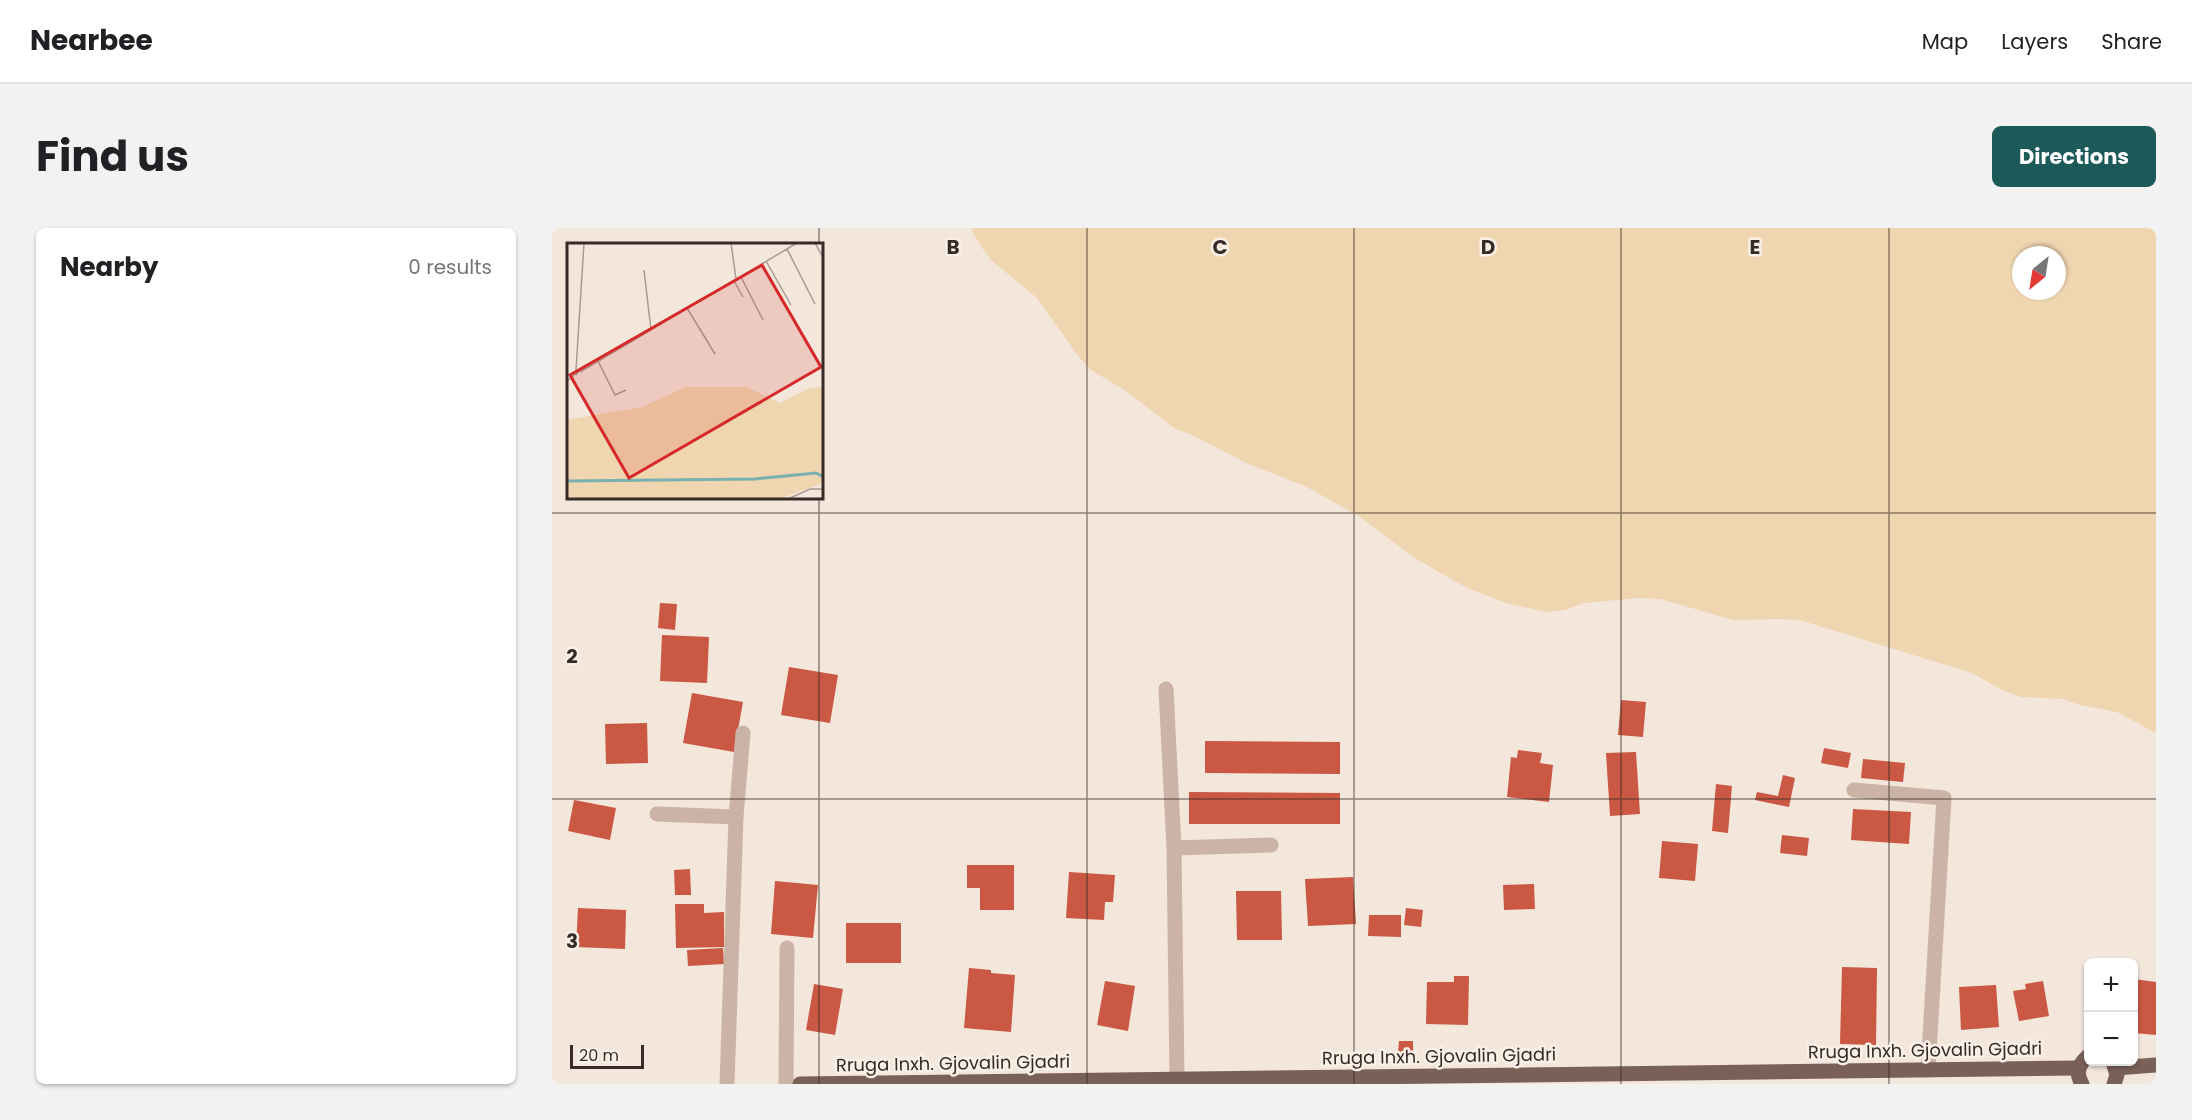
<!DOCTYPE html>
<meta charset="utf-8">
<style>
body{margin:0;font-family:Poppins,sans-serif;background:#f2f2f2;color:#202124}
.controls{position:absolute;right:18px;bottom:18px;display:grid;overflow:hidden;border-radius:9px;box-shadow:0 2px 4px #0004}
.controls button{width:54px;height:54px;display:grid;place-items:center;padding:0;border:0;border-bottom:2px solid #e0e0e0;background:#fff;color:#202124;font:30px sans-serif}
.compass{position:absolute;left:1460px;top:18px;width:54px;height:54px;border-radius:50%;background:#fff;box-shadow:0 2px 4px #0004;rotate:210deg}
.scale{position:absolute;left:18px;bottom:15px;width:74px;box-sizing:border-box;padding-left:6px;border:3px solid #372b27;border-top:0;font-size:16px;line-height:21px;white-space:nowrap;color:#372b27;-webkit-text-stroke:4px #faf0e8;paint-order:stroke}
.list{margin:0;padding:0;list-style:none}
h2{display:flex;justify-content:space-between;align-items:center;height:78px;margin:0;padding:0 24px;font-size:26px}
h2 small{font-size:20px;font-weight:400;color:#757577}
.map{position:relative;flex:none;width:1604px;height:856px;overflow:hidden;border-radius:9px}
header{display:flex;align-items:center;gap:36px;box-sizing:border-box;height:84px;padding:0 30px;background:#fff;border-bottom:2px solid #e0e0e0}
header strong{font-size:28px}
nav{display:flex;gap:33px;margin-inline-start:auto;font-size:21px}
.intro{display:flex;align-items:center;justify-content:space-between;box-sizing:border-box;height:144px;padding:0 36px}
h1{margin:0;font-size:42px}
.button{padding:15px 27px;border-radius:9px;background:#1c5a59;color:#fff;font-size:21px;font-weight:700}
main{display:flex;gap:36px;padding:0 36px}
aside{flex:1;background:#fff;border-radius:9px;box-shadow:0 2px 4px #0004}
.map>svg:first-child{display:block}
</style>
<header>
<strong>Nearbee</strong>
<nav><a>Map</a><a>Layers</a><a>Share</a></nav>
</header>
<div class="intro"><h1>Find us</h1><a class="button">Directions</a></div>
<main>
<aside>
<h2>Nearby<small>0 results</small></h2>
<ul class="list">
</ul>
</aside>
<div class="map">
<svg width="1604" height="856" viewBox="0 0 1604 856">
<rect width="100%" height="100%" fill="#f3e6db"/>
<path fill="#efd5b0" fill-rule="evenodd" d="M 419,0 L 1604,0 L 1604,505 L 1565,484 L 1528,477 L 1511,471 L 1469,469 L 1450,462 L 1420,445 L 1251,393 L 1233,391 L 1181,392 L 1109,371 L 1086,370 L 1032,375 L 1013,382 L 994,384 L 954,375 L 915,360 L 861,329 L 808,289 L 755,259 L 694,235 L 642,208 L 622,200 L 574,163 L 539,142 L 527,129 L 484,69 L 440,33 L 428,17 ZM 1469,27 L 1505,27 L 1505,63 L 1469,63 Z"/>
<g fill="#ca5842">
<polygon points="108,375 125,376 123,402 106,400"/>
<polygon points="110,407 157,409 155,455 108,453"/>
<polygon points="237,439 286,447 278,495 229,487"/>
<polygon points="140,465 191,474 182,524 131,515"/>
<polygon points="1069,472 1094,474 1091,509 1066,507"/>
<polygon points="95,495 96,535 54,536 53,496"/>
<polygon points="653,513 788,514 788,546 653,545"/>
<polygon points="1272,520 1299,525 1296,540 1269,535"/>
<polygon points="966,522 990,525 988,535 1001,537 997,574 955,569 959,529 965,530"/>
<polygon points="1084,524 1088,586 1058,588 1054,525"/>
<polygon points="1311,531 1353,535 1351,554 1309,550"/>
<polygon points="1231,547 1243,550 1237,579 1203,572 1205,564 1226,568"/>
<polygon points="1164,556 1180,558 1176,605 1160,603"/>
<polygon points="637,564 788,565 788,596 637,596"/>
<polygon points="22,572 64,580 58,612 16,603"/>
<polygon points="1301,581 1359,584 1357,616 1299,612"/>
<polygon points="1230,607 1257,610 1255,628 1228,625"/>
<polygon points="1110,613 1146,616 1143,653 1107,650"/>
<polygon points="415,637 462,637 462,682 428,682 428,660 415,660"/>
<polygon points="138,641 139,667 123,667 122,642"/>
<polygon points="517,644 563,647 561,674 553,674 552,692 514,690"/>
<polygon points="801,649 804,696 756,698 753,651"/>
<polygon points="223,653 266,657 261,710 219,706"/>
<polygon points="982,656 983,681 952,682 951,657"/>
<polygon points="684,663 729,663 730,712 685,712"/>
<polygon points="123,676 152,676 152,685 172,684 172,719 124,720"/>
<polygon points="26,680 74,682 73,721 24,719"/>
<polygon points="854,680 871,682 869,699 852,697"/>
<polygon points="817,687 849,687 849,709 816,708"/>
<rect x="294" y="695" width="55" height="40"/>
<polygon points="171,720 172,736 136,738 135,722"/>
<polygon points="1290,739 1325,740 1324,817 1288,816"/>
<polygon points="417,740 439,742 439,745 463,747 459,804 412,800"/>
<polygon points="902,748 917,748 916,797 874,796 875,754 902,754"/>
<polygon points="1582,751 1604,754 1604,807 1582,805"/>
<polygon points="553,753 583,758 576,803 545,797"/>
<polygon points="1491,753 1497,788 1467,793 1461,763 1474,761 1473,756"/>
<polygon points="262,756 291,761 283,807 254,802"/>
<polygon points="1444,757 1447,799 1409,802 1407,759"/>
<polygon points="847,813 861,813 861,825 846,825"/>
</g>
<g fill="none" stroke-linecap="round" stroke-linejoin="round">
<g stroke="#cbb4a6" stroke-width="15">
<polyline points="614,461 622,620 625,851"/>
<polyline points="1302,562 1392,570 1376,842"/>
<polyline points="105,586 184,589"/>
<polyline points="622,620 719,617"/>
<polyline points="175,856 184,589 191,505"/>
<polyline points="234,856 235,720"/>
</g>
<g stroke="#7a6158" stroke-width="15">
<polyline points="1561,834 1565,847 1562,856"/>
<polyline points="1564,840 1604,837"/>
<polyline points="248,856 1527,840"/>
<path d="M 1530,856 C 1523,845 1527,836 1536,828"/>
</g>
</g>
<path fill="none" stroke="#372b27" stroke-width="1.5" stroke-opacity="0.55" d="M 267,0 L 267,16M 535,0 L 535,856M 802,0 L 802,856M 1069,0 L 1069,856M 1337,0 L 1337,856M 267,270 L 267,856M 0,285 L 1604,285M 0,571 L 1604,571"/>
<g text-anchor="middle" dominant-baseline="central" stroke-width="5" stroke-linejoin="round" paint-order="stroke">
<g font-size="18" fill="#372b27" stroke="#faf0e8">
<text transform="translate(1373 822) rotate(-1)">Rruga Inxh. Gjovalin Gjadri</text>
<text transform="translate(887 828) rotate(-1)">Rruga Inxh. Gjovalin Gjadri</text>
<text transform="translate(401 835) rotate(-1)">Rruga Inxh. Gjovalin Gjadri</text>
</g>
</g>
<g transform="translate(15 15)">
<rect width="256" height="256" fill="#f3e6db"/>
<path d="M 119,144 L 179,144 L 213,160 L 243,145 L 256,144 L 256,240 L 212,256 L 0,256 L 0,177 L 75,164 Z" fill="#efd5b0"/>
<path fill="none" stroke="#79b1af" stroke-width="3" d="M 0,238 L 188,236 L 249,230 L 257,234"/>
<path fill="none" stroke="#a89b93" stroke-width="1.5" d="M 164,0 L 169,36M 248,0 L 257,16M 220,6 L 248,61M 199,18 L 224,62M 77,27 L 84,87M 174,34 L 196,77M 167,38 L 176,54M 120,65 L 148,111M 31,118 L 48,152 L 59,147M 9,127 L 17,0M 13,129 L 230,0M 0,138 L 12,128 L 9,132M 221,256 L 243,246 L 257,246"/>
<path fill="#d62828" fill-opacity="0.15" stroke="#d62828" stroke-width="3" d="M 195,22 L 254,124 L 62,235 L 3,132 Z"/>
<rect width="256" height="256" fill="none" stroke="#372b27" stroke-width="3"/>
</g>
<g font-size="20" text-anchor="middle" font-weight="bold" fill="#372b27" stroke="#faf0e8" stroke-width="5" stroke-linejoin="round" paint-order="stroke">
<text x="401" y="26">B</text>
<text x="668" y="26">C</text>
<text x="936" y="26">D</text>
<text x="1203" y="26">E</text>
<text x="20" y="435">2</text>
<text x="20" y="720">3</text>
</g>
</svg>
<div class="controls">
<button>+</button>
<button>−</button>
</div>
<svg class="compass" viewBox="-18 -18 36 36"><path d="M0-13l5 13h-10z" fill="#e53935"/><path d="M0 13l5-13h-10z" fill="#757577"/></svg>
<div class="scale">20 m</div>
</div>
</main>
